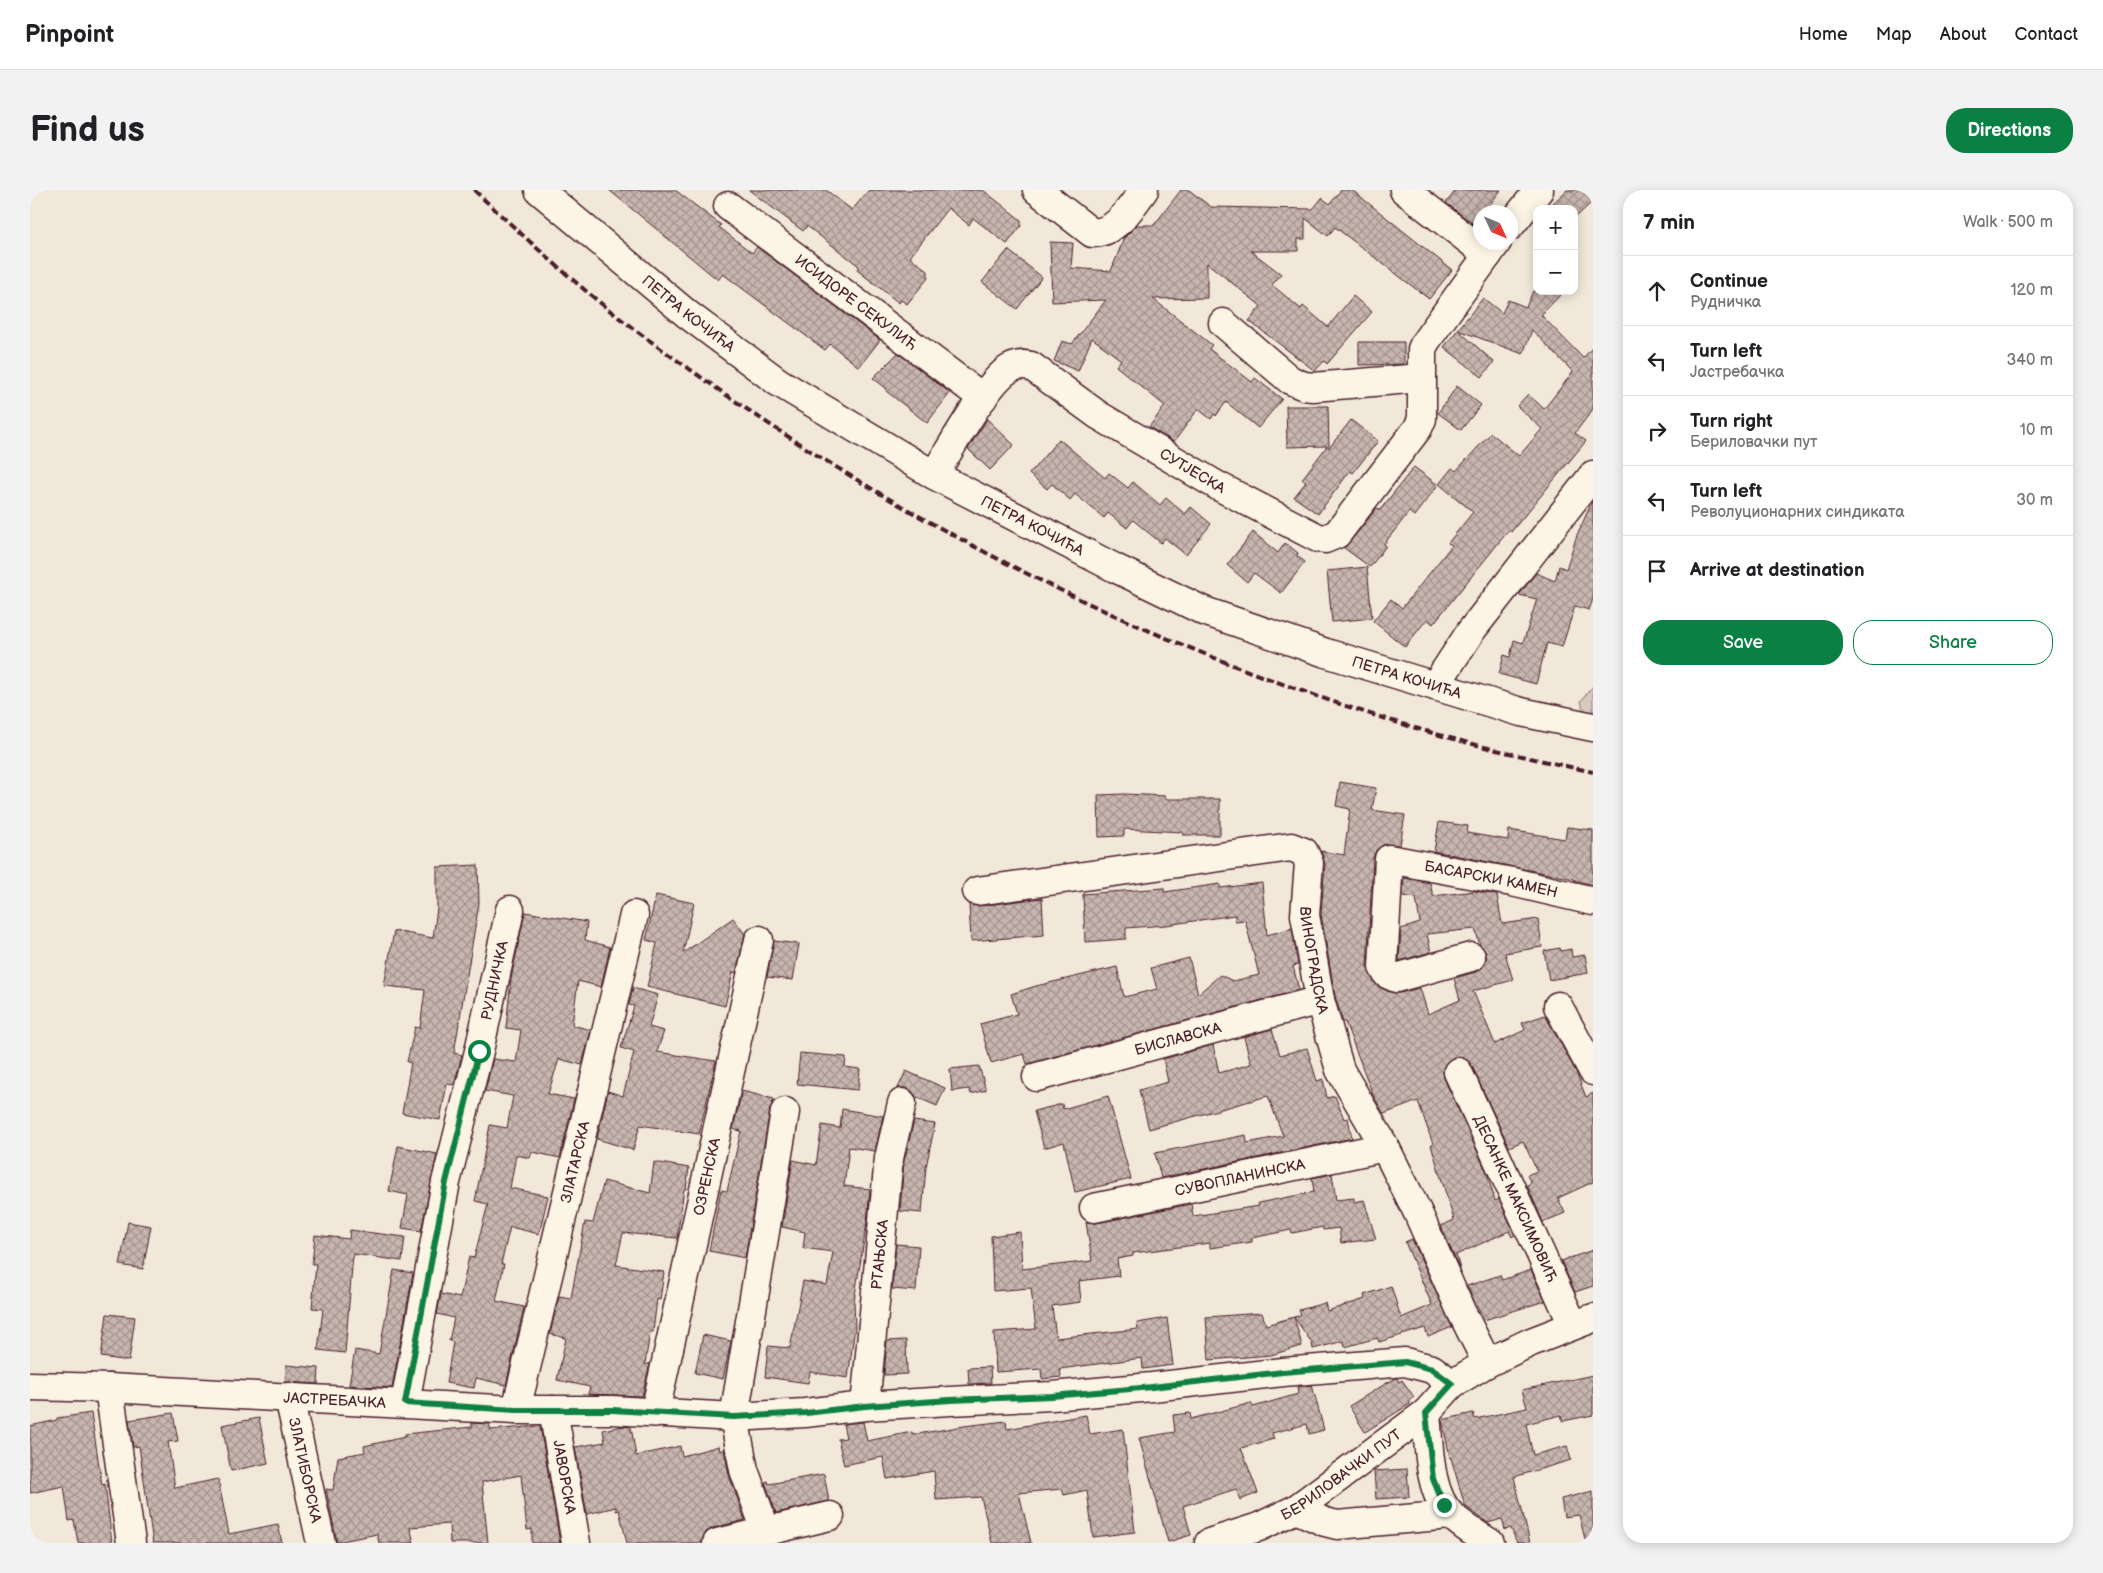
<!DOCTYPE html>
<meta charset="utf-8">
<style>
body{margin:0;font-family:"Balsamiq Sans",sans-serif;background:#f2f2f2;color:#202124}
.controls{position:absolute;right:15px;top:15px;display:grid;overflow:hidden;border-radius:10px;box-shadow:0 2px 12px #0003}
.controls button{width:45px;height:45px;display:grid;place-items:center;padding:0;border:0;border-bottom:1px solid #e0e0e0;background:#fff;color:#202124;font:25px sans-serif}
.compass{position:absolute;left:1443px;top:15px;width:45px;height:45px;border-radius:50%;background:#fff;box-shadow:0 2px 12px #0003;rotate:134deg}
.stop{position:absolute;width:15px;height:15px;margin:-11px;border:4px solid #0b8043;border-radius:50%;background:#fff}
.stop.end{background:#0b8043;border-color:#fff;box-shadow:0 1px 5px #0008}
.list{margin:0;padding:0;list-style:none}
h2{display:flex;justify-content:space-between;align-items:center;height:65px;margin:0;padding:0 20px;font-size:21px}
h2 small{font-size:16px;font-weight:400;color:#757577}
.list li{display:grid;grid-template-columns:32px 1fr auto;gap:15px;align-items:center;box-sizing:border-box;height:70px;padding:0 20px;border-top:1px solid #e0e0e0}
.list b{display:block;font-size:19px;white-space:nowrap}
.list p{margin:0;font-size:16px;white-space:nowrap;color:#757577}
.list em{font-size:16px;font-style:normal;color:#757577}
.actions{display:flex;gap:10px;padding:15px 20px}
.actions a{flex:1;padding:11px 0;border:1px solid #0b8043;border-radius:20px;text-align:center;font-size:18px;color:#0b8043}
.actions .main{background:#0b8043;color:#fff}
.icon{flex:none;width:28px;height:28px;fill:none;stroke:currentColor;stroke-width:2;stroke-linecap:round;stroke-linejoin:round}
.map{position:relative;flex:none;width:1563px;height:1353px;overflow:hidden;border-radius:20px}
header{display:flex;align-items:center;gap:30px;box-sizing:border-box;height:70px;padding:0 25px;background:#fff;border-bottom:1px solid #e0e0e0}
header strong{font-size:24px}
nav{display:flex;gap:28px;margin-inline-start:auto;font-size:18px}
.intro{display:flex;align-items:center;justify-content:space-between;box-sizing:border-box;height:120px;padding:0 30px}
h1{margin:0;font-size:35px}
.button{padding:12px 22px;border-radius:20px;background:#0b8043;color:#fff;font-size:18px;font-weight:700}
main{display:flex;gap:30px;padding:0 30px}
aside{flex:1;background:#fff;border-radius:20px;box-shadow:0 2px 12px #0003}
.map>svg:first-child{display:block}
</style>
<header>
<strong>Pinpoint</strong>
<nav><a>Home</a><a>Map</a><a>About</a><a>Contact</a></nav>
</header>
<div class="intro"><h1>Find us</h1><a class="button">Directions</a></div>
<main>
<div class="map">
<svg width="1563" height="1353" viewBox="0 0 1563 1353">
<defs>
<pattern id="grass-tufts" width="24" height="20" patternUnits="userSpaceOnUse" patternTransform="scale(1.25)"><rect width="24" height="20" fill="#d8cac0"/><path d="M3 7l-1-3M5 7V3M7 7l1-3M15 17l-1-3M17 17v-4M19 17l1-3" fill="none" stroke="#bbada5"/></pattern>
<pattern id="building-cross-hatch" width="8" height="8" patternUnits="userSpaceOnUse" patternTransform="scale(1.25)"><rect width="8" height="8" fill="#c7b6af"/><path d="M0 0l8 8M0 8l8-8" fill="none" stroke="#a4938f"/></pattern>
</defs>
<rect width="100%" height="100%" fill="#f1e8da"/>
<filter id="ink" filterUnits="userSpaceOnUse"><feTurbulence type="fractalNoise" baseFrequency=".02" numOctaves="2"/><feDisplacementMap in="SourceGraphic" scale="10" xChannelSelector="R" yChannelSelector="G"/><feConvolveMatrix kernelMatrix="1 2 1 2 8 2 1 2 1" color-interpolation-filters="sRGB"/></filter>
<g filter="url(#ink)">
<polygon fill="url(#grass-tufts)" stroke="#917476" points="1563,496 1563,527 1554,523 1551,511"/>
<g fill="url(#building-cross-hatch)" stroke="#4a1f2b">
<polygon points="579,0 645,0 691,35 689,37 722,63 727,57 850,150 829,177 800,154 795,160 693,84 688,90"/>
<polygon points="719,0 796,0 822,20 839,0 953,0 991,30 991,36 977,54 943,28 939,35 918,18 880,67 898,81 898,88 877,114 871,110 869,113 827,80 829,76 777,36 773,41"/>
<polygon points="1151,0 1159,0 1181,17 1283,19 1292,8 1300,14 1311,0 1322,0 1422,80 1399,109 1305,37 1298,46 1275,28 1275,49 1268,49 1268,61 1221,61 1251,84 1242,95 1271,119 1273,116 1298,137 1323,106 1342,122 1297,174 1294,171 1285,181 1219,131 1231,116 1177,73 1177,108 1123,109 1182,155 1179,159 1222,192 1225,188 1252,209 1228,238 1196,212 1186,226 1184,224 1181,229 1168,219 1144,252 1119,237 1135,216 1086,176 1091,170 1062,148 1048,181 1024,171 1032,151 1042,154 1076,110 1022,112 1020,52 1043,53 1041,78 1081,81 1094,48 1107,35 1124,35"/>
<polygon points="1426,0 1471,0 1454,22 1450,22 1450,39 1416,13"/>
<polygon points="1537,0 1563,0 1563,11 1544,29 1544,19 1517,19"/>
<polygon points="978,60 1012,87 987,119 952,92"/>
<polygon points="1503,101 1534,101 1511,125 1553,168 1563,157 1563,219 1545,243 1556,251 1481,342 1479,340 1403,434 1397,429 1375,457 1343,431 1361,409 1372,418 1422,355 1418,353 1443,322 1409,294 1422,278 1426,281 1461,243 1489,266 1512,239 1487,216 1498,204 1514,219 1543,182 1502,140 1493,164 1428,140 1464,172 1452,187 1414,157 1453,108 1472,123 1478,110 1496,117"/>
<polygon points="1329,152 1374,152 1374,174 1329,175"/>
<polygon points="868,163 920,203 897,233 856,201 857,199 843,188"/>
<polygon points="1427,196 1451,215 1431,240 1408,223"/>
<polygon points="1256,216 1298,216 1299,258 1321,230 1348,251 1323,283 1320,281 1288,324 1264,307 1276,292 1272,289 1297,256 1257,257"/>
<polygon points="957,229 984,255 960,280 938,259"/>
<polygon points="1029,249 1075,288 1079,283 1098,298 1103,292 1130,315 1136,308 1155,324 1161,317 1181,334 1156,365 1135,348 1131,353 1103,330 1097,338 1078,323 1074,328 1045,304 1040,310 1022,294 1017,299 999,284"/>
<polygon points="1384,277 1408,295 1384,326 1379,322 1354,354 1356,356 1340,377 1314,358 1319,353 1347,318 1350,320"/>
<polygon points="1563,310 1563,409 1559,420 1545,416 1532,457 1517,453 1506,494 1469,484 1474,465 1480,467 1484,450 1493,453 1507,409 1489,405 1506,383 1525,391 1529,376 1536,379 1547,345"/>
<polygon points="1223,342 1248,363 1255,353 1268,363 1267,366 1275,372 1251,403 1224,383 1217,392 1197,375"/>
<polygon points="1337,377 1342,428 1302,432 1297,381"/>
<polygon points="1310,592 1346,598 1342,620 1375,625 1370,655 1353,655 1346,660 1343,668 1337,776 1344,792 1351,798 1360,802 1370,803 1390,798 1398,824 1430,810 1424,788 1446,782 1452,778 1456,771 1456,762 1450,755 1445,739 1397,744 1401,762 1369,771 1371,739 1390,733 1386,708 1373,706 1374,688 1400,693 1403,706 1445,701 1467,705 1472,734 1508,729 1512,757 1475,763 1483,790 1443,801 1465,854 1495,840 1492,833 1515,825 1546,882 1556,907 1563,903 1563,992 1528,1008 1535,1023 1513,1032 1497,995 1501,993 1497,985 1507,981 1493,951 1479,957 1442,876 1437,870 1429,866 1422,868 1416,873 1413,880 1414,888 1457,983 1465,1011 1469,1009 1485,1045 1482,1047 1479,1041 1426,1065 1431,1083 1411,1036 1424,1030 1401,955 1403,954 1388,911 1354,924 1343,905 1315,832 1313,832 1305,806 1291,724 1295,674 1291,661 1314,665 1320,619 1306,616"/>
<polygon points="1095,604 1135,606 1135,609 1190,609 1190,645 1153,645 1153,642 1094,639 1094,646 1069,647 1068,605"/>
<polygon points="1409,632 1438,636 1437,643 1478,650 1479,640 1535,649 1537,637 1563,640 1563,695 1544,690 1544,689 1404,661"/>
<polygon points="448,675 449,713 424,863 432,865 424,895 417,894 410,930 372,923 381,873 377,872 385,837 390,838 395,800 354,796 364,741 403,748 407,718 407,677"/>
<polygon points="1232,693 1237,745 1262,738 1268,775 1263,776 1269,800 997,874 994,864 961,873 950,834 987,824 981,804 1006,796 1087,777 1094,807 1127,799 1121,778 1159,768 1168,804 1190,785 1203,791 1229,785 1215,730 1205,731 1205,725 1136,735 1096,738 1096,749 1055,752 1053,704 1134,698 1134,702 1190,694 1190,698"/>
<polygon points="626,705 664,713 653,763 703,728 715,744 706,783 703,782 695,816 617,797 627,753 616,750"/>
<polygon points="1012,708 1014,745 941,751 939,714 949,716"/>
<polygon points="495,722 557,732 555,750 580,757 571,797 548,791 542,835 561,840 552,875 529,869 518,904 544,909 530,968 502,962 500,968 486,965 480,998 518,1006 509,1044 480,1037 471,1074 474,1074 466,1111 494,1117 476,1195 446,1188 444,1198 416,1193 423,1152 419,1151 424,1128 407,1124 411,1104 430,1108 439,1067 444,1068 458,1014 445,1011 460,935 477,938 483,906 455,901 463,869 486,872 491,840 476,838 481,789"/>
<polygon points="744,751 769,754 763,790 737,787"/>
<polygon points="1530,758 1531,761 1541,759 1542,767 1555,765 1558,783 1519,790 1514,761"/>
<polygon points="603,798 628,805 619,837 634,841 627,862 686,871 669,944 610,935 603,960 567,949 578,901 593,906 604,862 591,858 604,816 599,815"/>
<polygon points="1242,839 1250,865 1277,858 1287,891 1293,889 1297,908 1305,906 1314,929 1318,928 1322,948 1131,988 1125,963 1216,945 1217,953 1253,946 1238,906 1119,939 1109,900 1138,892 1133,869 1183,855 1189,883 1221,874 1214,847"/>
<polygon points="770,863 816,867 815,877 830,879 828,900 767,894"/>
<polygon points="949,876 956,900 941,904 939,899 922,901 920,879"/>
<polygon points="876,881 915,898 907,916 886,907 882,901 876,898 868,898"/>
<polygon points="712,901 744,909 740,919 715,1068 679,1061 691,1000 697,1001 711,941 703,939"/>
<polygon points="1078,906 1101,989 1045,1002 1034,952 1014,958 1004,921 1032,914 1033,919"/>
<polygon points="812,919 853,926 845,961 819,957 814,996 840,999 837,1032 824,1111 825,1137 818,1188 780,1182 778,1193 735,1187 738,1156 760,1158 773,1091 797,1095 803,1062 773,1058 775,1042 752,1037 763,970 786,975 792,935 810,938"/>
<polygon points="884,931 905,934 896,977 892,1023 870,1021 874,971"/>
<polygon points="368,956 407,964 391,1041 372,1038 378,1005 359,1001"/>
<polygon points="624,972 659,978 656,999 654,999 647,1048 593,1043 586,1075 634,1082 630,1110 627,1109 623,1142 620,1142 615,1174 620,1174 612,1206 558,1204 560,1197 527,1190 536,1148 520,1144 529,1106 541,1108 555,1032 563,1033 574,991 620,1003"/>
<polygon points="1302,984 1306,1010 1324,1008 1324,1012 1334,1010 1346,1049 1311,1053 1309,1038 1293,1040 1293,1037 1262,1043 1261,1040 1222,1048 1222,1052 1180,1058 1180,1053 1103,1063 1103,1066 1087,1069 1089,1086 1049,1091 1051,1112 1022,1116 1026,1148 1108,1139 1107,1133 1137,1128 1143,1175 1113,1179 1112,1168 1030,1179 1031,1187 1012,1189 1011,1179 966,1182 964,1142 1006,1139 1001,1098 963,1101 961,1046 990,1042 992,1079 1062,1071 1056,1032 1067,1033 1161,1014 1163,1026 1229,1016 1228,1013 1284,1002 1282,988"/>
<polygon points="98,1032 121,1036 113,1079 90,1075"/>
<polygon points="320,1040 375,1047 372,1071 323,1064 315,1163 288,1160 293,1119 282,1118 286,1074 282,1074 285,1045 319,1049"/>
<polygon points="1382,1049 1422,1137 1398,1147 1395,1138 1349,1152 1347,1148 1315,1157 1314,1151 1283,1159 1282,1153 1264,1127 1271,1125 1269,1120 1295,1113 1297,1121 1335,1109 1334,1105 1361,1096 1371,1128 1402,1115 1375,1052"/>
<polygon points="866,1054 889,1056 886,1101 862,1099"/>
<polygon points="1563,1060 1563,1096 1545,1102 1531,1071"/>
<polygon points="364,1080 383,1083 362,1198 319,1195 325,1160 349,1164"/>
<polygon points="1501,1080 1515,1111 1454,1130 1437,1096 1470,1085 1472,1090"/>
<polygon points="1232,1123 1236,1135 1264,1127 1272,1156 1241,1165 1179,1170 1176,1127"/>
<polygon points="77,1124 105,1127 99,1171 71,1167"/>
<polygon points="673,1145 701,1151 693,1189 665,1183"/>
<polygon points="876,1150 877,1184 854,1185 857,1151"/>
<polygon points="256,1175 289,1178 288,1194 255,1192"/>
<polygon points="960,1177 961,1193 939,1194 938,1178"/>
<polygon points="1563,1185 1563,1225 1533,1231 1531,1225 1496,1234 1503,1265 1537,1256 1541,1270 1484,1287 1500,1353 1487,1353 1481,1338 1475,1340 1472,1329 1458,1333 1435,1316 1421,1268 1420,1268 1412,1230 1443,1223 1445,1229 1497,1218 1492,1200"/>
<polygon points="1367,1188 1369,1192 1372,1190 1384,1207 1380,1210 1380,1214 1335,1242 1319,1216 1355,1194"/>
<polygon points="1282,1195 1294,1240 1279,1244 1277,1234 1242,1243 1244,1249 1211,1258 1228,1303 1210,1310 1206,1299 1153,1316 1161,1345 1138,1352 1109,1248 1145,1242 1143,1225 1160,1223 1161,1229 1221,1213 1223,1217 1268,1204 1267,1197"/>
<polygon points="61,1223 72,1295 75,1294 82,1353 48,1353 44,1330 39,1331 34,1296 0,1303 0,1236 27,1230 27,1228"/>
<polygon points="143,1223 148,1251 138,1252 145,1298 188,1289 199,1344 248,1334 252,1353 123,1353 109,1256 103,1257 99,1230"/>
<polygon points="1056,1225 1060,1244 1093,1239 1105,1342 1063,1347 1057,1300 1034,1305 1032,1299 989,1303 1001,1353 962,1353 951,1307 906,1310 904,1281 857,1289 853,1267 814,1275 808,1249 816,1248 813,1234 833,1232 837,1251 882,1242 882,1245 934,1236 976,1231 977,1239"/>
<polygon points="229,1228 238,1273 201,1281 192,1235"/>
<polygon points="442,1233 459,1234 461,1240 510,1236 530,1353 502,1353 502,1339 497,1340 491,1285 452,1292 458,1353 420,1353 419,1334 380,1337 384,1353 349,1353 347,1344 307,1352 296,1299 303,1300 308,1267 335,1262 334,1256 375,1247 375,1244 442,1237"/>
<polygon points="593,1236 601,1237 606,1266 650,1256 652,1266 689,1256 690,1261 694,1259 699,1285 715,1330 683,1338 676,1342 671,1353 597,1353 589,1320 586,1321 586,1317 557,1324 545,1257 575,1252 573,1240"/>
<polygon points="1377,1279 1379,1307 1346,1309 1344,1281"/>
<polygon points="794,1284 799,1311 746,1323 735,1292 738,1291 739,1294"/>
<polygon points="1563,1301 1563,1353 1556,1353 1549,1325 1534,1327 1531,1309"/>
</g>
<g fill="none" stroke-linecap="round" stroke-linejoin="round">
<g stroke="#4a1f2b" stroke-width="31">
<g id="minor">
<path id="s1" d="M 509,0 L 657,124 L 748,192 L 904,285 L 1085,378 L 1174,421 L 1296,463 L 1491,522 L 1563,537"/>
<path d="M 1007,0 L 1062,43 C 1087,43 1100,18 1114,0"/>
<polyline points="1374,0 1458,65"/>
<path id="s2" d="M 698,16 L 953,208"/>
<polyline points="1480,36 1509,0"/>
<polyline points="1193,133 1260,190 1274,196 1283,197 1391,188"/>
<path id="s3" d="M 904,285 C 920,260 956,193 979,179 C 986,175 994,174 1001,176 L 1068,225 L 1188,296 L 1288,348 L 1295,349 L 1307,344 L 1388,238 L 1392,229 L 1392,159 L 1396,151 L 1467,52"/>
<polyline points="1405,496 1441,441 1563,285"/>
<path id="s4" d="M 947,701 L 1261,657 L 1274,662 L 1279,673 L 1275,725 L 1290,810 L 1310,880 L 1355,957 L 1388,1023 L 1431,1121 L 1457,1173"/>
<path id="s5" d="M 1441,767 L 1366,788 L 1357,784 L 1353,777 L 1359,669 L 1482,692 L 1563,711"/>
<polyline points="1528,816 1563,881"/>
<path id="s6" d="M 1428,882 L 1543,1135"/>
<path id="s7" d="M 1007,887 L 1290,810"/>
<path id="s8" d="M 1064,1018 L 1355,957"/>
<path id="s9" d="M 0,1196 L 79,1198 L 486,1220 L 582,1220 L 704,1227 L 775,1223 L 835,1216 L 920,1211 L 1022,1206 L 1122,1197 L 1253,1182 L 1375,1172 L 1402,1179 L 1422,1194"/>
<polyline points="79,1198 101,1353"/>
<path id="s10" d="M 259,1207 L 291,1353"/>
<path id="s11" d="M 375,1213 L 416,992 L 449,861 L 480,720"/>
<path id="s12" d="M 835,1216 L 859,968 L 872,913"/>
<path id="s13" d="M 486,1220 L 604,725"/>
<path id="s14" d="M 523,1220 L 546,1353"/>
<path id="s15" d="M 625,1222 L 729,750"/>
<path d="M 1396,1223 C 1399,1253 1398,1304 1422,1326 C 1433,1336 1447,1345 1460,1353"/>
<polyline points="1266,1319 1295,1332 1307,1335 1421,1325"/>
<polyline points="736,1341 714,1280 704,1227 755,922"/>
<polyline points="687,1353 800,1326"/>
<path id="s16" d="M 1179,1353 L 1229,1337 L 1266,1319 L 1396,1223 L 1422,1194 L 1457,1173 L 1501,1152 L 1563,1128"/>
</g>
</g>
<use href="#minor" stroke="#fcf5e5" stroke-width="28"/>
<path stroke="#4a1f2b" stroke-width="4" stroke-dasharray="8 4" stroke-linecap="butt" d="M 444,0 C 478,32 513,64 549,95 C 594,134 644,168 692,202 C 911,355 1157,473 1413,546 C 1463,560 1513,571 1563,582"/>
</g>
</g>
<g fill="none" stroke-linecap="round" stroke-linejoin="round" filter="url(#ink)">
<polyline stroke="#0b8043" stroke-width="6" points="449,861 416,992 375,1213 486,1220 582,1220 704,1227 776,1223 835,1216 920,1210 1022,1206 1122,1197 1253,1182 1375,1172 1402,1179 1422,1194 1396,1223 1403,1289 1414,1315"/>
</g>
<g text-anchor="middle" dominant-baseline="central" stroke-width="4" stroke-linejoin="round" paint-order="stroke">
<g font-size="15" fill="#4a1f2b" stroke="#fcf5e5">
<text stroke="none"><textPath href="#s2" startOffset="160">ИСИДОРЕ СЕКУЛИЋ</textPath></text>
<text stroke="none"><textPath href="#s1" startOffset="194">ПЕТРА КОЧИЋА</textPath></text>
<text stroke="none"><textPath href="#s3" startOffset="346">СУТЈЕСКА</textPath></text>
<text stroke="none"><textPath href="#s1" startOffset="599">ПЕТРА КОЧИЋА</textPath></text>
<text stroke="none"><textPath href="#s1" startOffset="1004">ПЕТРА КОЧИЋА</textPath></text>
<text stroke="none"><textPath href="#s5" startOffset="308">БАСАРСКИ КАМЕН</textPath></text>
<text stroke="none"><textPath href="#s4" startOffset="441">ВИНОГРАДСКА</textPath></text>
<text stroke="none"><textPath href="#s11" startOffset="432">РУДНИЧКА</textPath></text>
<text stroke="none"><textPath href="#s7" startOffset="146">БИСЛАВСКА</textPath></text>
<text stroke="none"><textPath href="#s13" startOffset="255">ЗЛАТАРСКА</textPath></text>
<text stroke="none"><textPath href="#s15" startOffset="241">ОЗРЕНСКА</textPath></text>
<text stroke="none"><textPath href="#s8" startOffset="149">СУВОПЛАНИНСКА</textPath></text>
<text stroke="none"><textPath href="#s6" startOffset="139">ДЕСАНКЕ МАКСИМОВИЋ</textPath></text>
<text stroke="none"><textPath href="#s12" startOffset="152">РТАЊСКА</textPath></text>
<text stroke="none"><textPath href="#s9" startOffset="305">ЈАСТРЕБАЧКА</textPath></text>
<text stroke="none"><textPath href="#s10" startOffset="75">ЗЛАТИБОРСКА</textPath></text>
<text stroke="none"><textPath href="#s16" startOffset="150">БЕРИЛОВАЧКИ ПУТ</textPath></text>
<text stroke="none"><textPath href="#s14" startOffset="68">ЈАВОРСКА</textPath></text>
</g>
</g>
</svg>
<div class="controls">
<button>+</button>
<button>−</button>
</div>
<svg class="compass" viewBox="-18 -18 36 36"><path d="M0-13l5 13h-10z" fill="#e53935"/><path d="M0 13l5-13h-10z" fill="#757577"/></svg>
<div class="stop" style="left:449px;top:861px"></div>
<div class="stop end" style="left:1414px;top:1315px"></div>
</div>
<aside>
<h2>7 min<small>Walk · 500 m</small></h2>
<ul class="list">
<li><svg class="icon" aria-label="ahead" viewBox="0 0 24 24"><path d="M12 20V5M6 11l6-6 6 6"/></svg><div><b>Continue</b><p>Рудничка</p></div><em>120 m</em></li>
<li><svg class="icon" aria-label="left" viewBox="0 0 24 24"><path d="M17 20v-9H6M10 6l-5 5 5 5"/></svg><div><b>Turn left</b><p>Јастребачка</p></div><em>340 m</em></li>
<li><svg class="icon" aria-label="right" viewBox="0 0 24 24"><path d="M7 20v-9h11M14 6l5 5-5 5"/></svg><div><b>Turn right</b><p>Бериловачки пут</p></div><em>10 m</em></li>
<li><svg class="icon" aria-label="left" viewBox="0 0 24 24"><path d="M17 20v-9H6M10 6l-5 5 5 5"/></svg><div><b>Turn left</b><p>Револуционарних синдиката</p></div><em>30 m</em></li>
<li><svg class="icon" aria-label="arrive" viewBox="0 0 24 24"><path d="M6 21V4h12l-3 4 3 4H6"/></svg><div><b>Arrive at destination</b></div></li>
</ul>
<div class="actions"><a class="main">Save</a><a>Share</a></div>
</aside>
</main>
